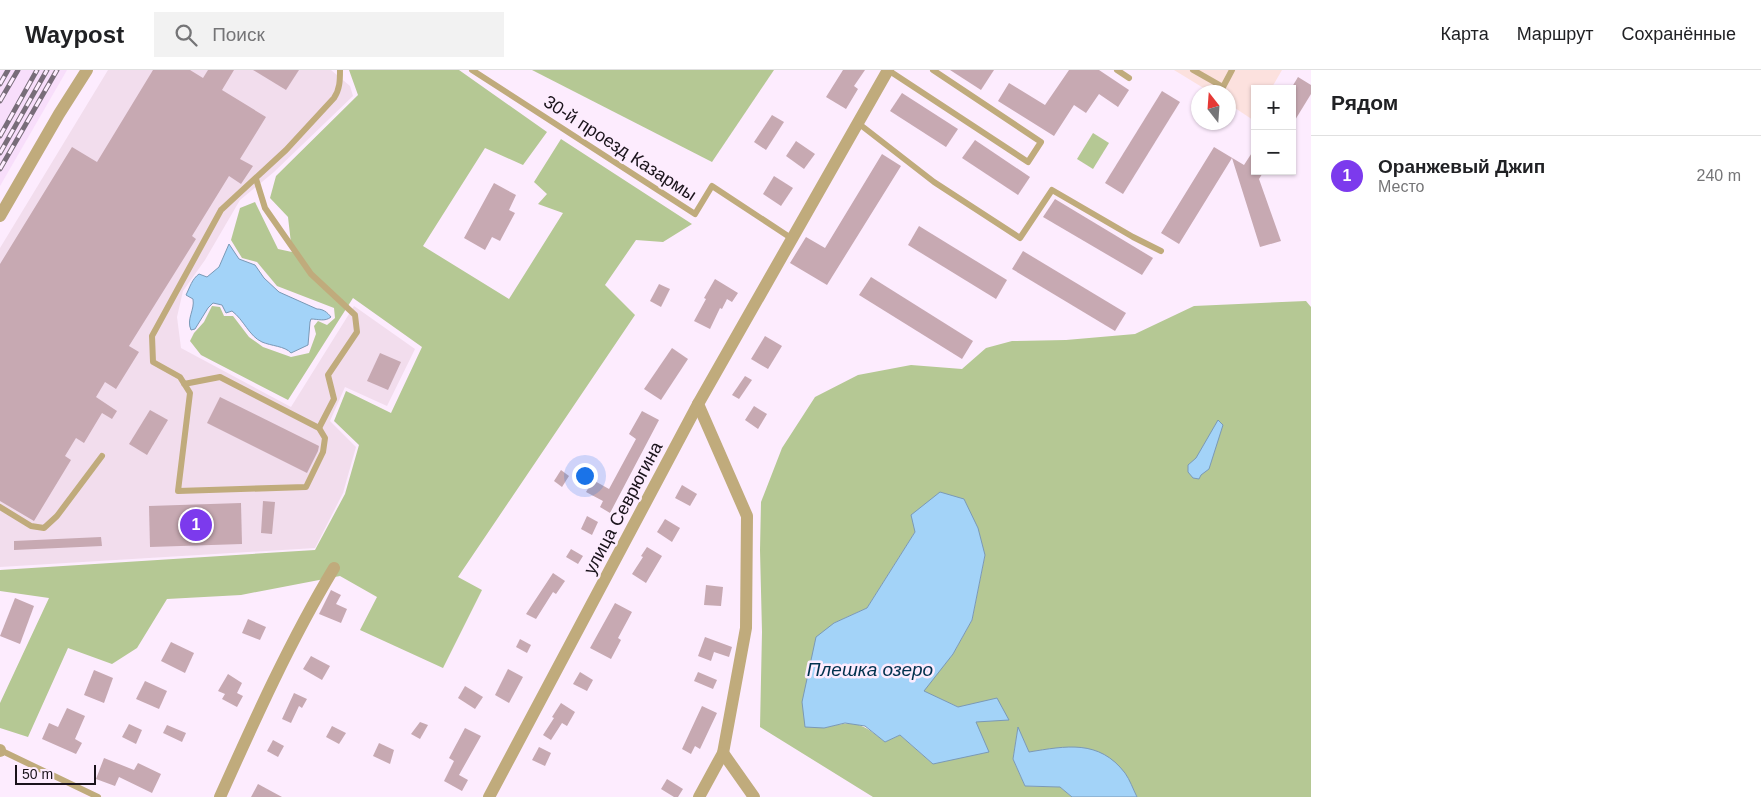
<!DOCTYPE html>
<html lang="ru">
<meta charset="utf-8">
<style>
body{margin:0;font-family:Helvetica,sans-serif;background:#f2f2f2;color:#202124}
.controls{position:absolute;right:15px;top:15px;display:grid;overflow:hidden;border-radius:0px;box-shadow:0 1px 4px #0004}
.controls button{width:45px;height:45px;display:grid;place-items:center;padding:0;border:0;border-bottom:1px solid #e0e0e0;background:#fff;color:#202124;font:25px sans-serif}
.compass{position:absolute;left:1191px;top:15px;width:45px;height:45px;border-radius:50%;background:#fff;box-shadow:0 1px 4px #0004;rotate:343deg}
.scale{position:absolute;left:15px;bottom:12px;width:81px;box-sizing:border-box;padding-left:5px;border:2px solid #1a131b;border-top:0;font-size:14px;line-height:18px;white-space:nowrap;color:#1a131b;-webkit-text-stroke:4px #fdecfe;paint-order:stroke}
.you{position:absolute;left:584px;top:405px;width:18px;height:18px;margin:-12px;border:4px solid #fff;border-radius:50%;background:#1a73e8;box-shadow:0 0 0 8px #1a73e833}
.badge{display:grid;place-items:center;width:32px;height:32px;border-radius:50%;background:#7c3aed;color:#fff;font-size:16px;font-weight:700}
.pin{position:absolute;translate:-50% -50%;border:2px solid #fff;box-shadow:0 1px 5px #0006}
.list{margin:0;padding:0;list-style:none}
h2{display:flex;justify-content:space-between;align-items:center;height:65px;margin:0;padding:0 20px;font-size:21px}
h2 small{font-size:16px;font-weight:400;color:#757577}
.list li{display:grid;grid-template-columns:32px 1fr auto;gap:15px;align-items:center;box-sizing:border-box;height:80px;padding:0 20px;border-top:1px solid #e0e0e0}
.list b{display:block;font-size:19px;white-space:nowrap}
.list p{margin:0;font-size:16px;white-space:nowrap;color:#757577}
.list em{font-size:16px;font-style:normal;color:#757577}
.icon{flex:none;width:28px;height:28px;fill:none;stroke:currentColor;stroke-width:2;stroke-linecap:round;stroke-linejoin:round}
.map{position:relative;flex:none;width:1311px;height:727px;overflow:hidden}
header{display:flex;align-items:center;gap:30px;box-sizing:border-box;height:70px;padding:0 25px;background:#fff;border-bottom:1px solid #e0e0e0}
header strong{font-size:24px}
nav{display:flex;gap:28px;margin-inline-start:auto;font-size:18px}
.search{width:350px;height:45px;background:#f2f2f2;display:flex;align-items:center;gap:12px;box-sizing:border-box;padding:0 18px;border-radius:0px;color:#757577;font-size:19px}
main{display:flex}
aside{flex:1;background:#fff}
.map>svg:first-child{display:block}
</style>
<header>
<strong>Waypost</strong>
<div class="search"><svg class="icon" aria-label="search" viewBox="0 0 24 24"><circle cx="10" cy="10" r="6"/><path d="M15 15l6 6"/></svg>Поиск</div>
<nav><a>Карта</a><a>Маршрут</a><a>Сохранённые</a></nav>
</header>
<main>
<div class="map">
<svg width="1311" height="727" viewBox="0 0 1311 727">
<rect width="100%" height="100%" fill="#fdecfe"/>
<polygon fill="#f8defb" points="0,0 67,0 0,116"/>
<polygon fill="#f2dded" points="108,0 331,0 350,16 353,26 274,102 240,130 205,190 183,221 177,247 181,278 291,337 354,236 415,279 387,336 345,317 330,351 356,377 343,423 315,478 0,497 0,178"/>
<polygon fill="#fce1de" points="1174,0 1282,0 1271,19 1255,19 1255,47 1253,50 1229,34 1228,22 1210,22"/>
<g fill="#b5c894" fill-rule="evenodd">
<polygon points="349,0 459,0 547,62 523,95 485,78 423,176 509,229 563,143 538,134 547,124 534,112 561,69 692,154 663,172 636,170 605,215 635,245 458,507 482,520 443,598 360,560 377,527 340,506 241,525 167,529 137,578 112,594 68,578 28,667 0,658 0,633 49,528 0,521 0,500 315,480 345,424 359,375 334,351 346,321 391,343 422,277 353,228 288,330 201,285 190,271 194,263 204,252 212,236 220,237 224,246 233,246 249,267 263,277 291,287 309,283 316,264 314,256 318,251 327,255 335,248 334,238 277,216 257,192 242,188 231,170 240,138 255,132 278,179 292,182 288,147 270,128 276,106 358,25"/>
<polygon points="532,0 774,0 712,92"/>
<polygon points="1093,63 1109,73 1093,99 1077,89"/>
<path d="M 1306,231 L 1311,237 L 1311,727 L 1137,727 L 1125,703 L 1049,679 L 1029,682 L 1018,658 L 1013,689 L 1025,716 L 1060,717 L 1072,727 L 873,727 L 760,657 L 762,562 L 760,480 L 761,432 L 782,378 L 815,327 L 858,305 L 911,295 L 962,299 L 986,278 L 1012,271 L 1066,270 L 1135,264 L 1194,236 ZM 915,462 L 985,485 L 972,550 L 953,584 L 923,621 L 958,637 L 933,694 L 900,665 L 885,672 C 860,652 855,650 824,658 L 808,609 L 811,589 L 834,553 L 867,538 Z"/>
</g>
<g fill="#a3d3f8" stroke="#7a99b6">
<path d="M 229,174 L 239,189 L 255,195 L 264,208 L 279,222 L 317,239 C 323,239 327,242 331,247 C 325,252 318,249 311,249 L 310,252 L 308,275 L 291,283 C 285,276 271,276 262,272 C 249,266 244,250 232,241 L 226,243 L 222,235 L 213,233 L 208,238 L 195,259 L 191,260 C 186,249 195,240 193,229 L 186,225 C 190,217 192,209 199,204 L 207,207 L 219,197 Z"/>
<polygon points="1218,350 1223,355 1209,399 1201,405 1199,409 1193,408 1188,402 1188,395 1196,388"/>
<polygon points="940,422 964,429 978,458 985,485 972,550 953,584 924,621 958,637 997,628 1009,650 976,652 989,682 933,694 900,665 885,672 865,656 845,653 824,658 805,657 802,632 816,567 834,553 867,538 915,462 911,445"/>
<path d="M 1018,657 L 1029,682 C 1066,676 1099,669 1125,703 C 1130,710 1133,719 1137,727 L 1072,727 L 1060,717 L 1025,716 L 1013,689 Z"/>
</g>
<g fill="#c7a9b2">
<polygon points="153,0 190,0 203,8 208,0 234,0 222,20 266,47 240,89 253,96 241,114 229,106 192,166 196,169 129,276 139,282 116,319 105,312 96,327 117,341 112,349 102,343 84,373 76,368 65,386 71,390 34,451 0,431 0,194 72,77 97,92"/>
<polygon points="253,0 299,0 286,20"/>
<polygon points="843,0 865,0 854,16 858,19 846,39 826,27"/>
<polygon points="950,0 994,0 981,20"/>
<polygon points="1069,0 1099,0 1129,20 1118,37 1099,24 1086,43 1074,35 1054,66 998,31 1009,13 1045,35"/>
<polygon points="1298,7 1311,15 1311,24 1292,55 1292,17"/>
<polygon points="1162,21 1180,32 1123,124 1105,113"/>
<polygon points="902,23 958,59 946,77 890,41"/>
<polygon points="772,45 784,52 766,80 754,72"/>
<polygon points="975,70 1030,107 1018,125 962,88"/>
<polygon points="796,71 815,84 804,99 786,86"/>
<polygon points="1214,77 1244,95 1255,78 1255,101 1264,101 1259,109 1281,171 1260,177 1232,88 1179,174 1161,163"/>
<polygon points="882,84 901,96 827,215 790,193 806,167 825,178"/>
<polygon points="774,106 793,118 781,136 763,124"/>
<polygon points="494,113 516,125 509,140 515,143 500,171 492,167 485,180 464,168"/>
<polygon points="1055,129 1153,188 1142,205 1043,147"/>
<polygon points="919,156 1007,210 996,229 908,175"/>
<polygon points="1023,181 1126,243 1115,261 1012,199"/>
<polygon points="871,207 973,271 962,289 859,225"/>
<polygon points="715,209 738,223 732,232 727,229 722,239 720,238 710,259 694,251 706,229 704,228"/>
<polygon points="659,214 670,219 661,237 650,231"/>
<polygon points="765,266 782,276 768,299 751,289"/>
<polygon points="672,278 688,289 661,330 644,319"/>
<polygon points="380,283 401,292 388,320 367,311"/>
<polygon points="745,306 752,310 739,329 732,325"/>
<polygon points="220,327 319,376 318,381 307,403 207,353"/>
<polygon points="754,336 767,344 758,359 745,350"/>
<polygon points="150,340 168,350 147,385 129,374"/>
<polygon points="642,341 659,350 610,443 600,437 603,431 586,422 593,410 609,419 636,369 629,364"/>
<polygon points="584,394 595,401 590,409 579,403"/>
<polygon points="561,400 569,406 562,417 554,411"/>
<polygon points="682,415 697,424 690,436 675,428"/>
<polygon points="263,431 275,432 272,464 261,463"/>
<polygon points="241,433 242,474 150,477 149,436"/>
<polygon points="587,446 598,452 592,465 581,459"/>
<polygon points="665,449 680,458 672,472 657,462"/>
<polygon points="101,467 102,476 14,480 14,471"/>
<polygon points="647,477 662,486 646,513 632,504 643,487 641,486"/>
<polygon points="571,479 583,486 578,494 566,487"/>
<polygon points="553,503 565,511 556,524 553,522 536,549 526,544"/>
<polygon points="706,515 723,517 721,536 704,535"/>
<polygon points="331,520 341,525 336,534 347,539 341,553 319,544"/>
<polygon points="15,528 34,536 20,574 0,566"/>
<polygon points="615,533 632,542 618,568 621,570 611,589 590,578"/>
<polygon points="248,549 266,557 260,570 242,563"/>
<polygon points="705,567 732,577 729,587 714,582 711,591 698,586"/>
<polygon points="520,569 531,575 527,583 516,577"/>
<polygon points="171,572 194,583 185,603 161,591"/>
<polygon points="311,586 330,596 322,610 303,599"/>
<polygon points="508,599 523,607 509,633 495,625"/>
<polygon points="94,600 113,608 104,633 84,625"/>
<polygon points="580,602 593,610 587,621 573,614"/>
<polygon points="698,602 717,610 713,619 694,611"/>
<polygon points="228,604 242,613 237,623 243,626 237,637 222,629 225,624 218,621"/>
<polygon points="145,611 167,621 159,639 136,629"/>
<polygon points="465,616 483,627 475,639 458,628"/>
<polygon points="294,623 307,629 302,638 299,636 291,653 282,649"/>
<polygon points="561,633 575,642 567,656 562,653 551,670 543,665 554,648 552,647"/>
<polygon points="702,636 717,643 700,679 695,676 691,684 682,679"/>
<polygon points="67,638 85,646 75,669 82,673 76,684 42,669 49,653 58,657"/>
<polygon points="420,652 428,655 420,669 411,664"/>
<polygon points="129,654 142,660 136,674 122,667"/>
<polygon points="167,655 186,663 182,672 163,663"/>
<polygon points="332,656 346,663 339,674 326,667"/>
<polygon points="465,658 481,666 459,705 468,710 462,721 444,711 454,691 449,688"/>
<polygon points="273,670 284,676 278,687 267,681"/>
<polygon points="379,673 394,680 390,694 373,686"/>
<polygon points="539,677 551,683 545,696 532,690"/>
<polygon points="104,688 134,700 138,693 161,704 152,723 119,707 115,716 96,709"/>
<polygon points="667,709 683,719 678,727 674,727 661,719"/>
<polygon points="258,714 282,727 251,727"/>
</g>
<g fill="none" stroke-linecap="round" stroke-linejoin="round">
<g stroke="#c0ab7c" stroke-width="6">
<polyline points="472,0 695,144 712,116 791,168"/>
<polyline points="888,0 1028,92 1041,72 933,0"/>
<polyline points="1117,0 1129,8"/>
<polyline points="1193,0 1223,17 1232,0"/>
<polyline points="858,53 934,112 1020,168 1052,120 1133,167 1161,181"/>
<polyline points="256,109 265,138 311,204 355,245 357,262 328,305 334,329 319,358"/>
<path d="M 184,314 L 220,307 L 319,358 L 325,368 L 323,382 L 306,417 L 178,421 L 190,323 L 180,307 L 153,292 L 152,266 L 221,140 L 286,80 L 334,28 C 340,19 340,10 340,0"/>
<polyline points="0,437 31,456 44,458 57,446 102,386"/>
<polyline points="0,680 98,727"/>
</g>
<g stroke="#c0ab7c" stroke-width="12">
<polyline points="0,146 59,44 87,0"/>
<polyline points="698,334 747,446 746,558 723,683 699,727"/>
<polyline points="0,681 0,680"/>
<polyline points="723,683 754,727"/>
<path d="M 220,727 C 255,649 290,571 334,498"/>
<polyline points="489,727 698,334 888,0"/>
</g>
<g stroke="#786d79" stroke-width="5">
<g id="rail">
<polyline points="0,14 8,0"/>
<polyline points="0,31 18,0"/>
<polyline points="0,66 37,0"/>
<polyline points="0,83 47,0"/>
<polyline points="0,99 57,0"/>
</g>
</g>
<use href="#rail" stroke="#fdecfe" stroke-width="3" stroke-dasharray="9" stroke-linecap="butt"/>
</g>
<g text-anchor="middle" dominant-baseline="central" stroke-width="5" stroke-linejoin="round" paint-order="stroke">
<g font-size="18" fill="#1a131b" stroke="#fdecfe">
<text transform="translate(620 78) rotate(33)">30-й проезд Казармы</text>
<text transform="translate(623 438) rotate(-62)">улица Севрюгина</text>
</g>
<g font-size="19" font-style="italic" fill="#00314e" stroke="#fdecfe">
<text x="870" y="599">Плешка озеро</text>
</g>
</g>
</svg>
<div class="controls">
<button>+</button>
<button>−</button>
</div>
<svg class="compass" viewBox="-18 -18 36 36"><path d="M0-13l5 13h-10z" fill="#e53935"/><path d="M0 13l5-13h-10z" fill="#757577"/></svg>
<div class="scale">50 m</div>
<div class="you"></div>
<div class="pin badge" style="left:196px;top:455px">1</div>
</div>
<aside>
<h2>Рядом<small></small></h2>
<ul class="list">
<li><span class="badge">1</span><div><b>Оранжевый Джип</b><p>Место</p></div><em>240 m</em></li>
</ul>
</aside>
</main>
